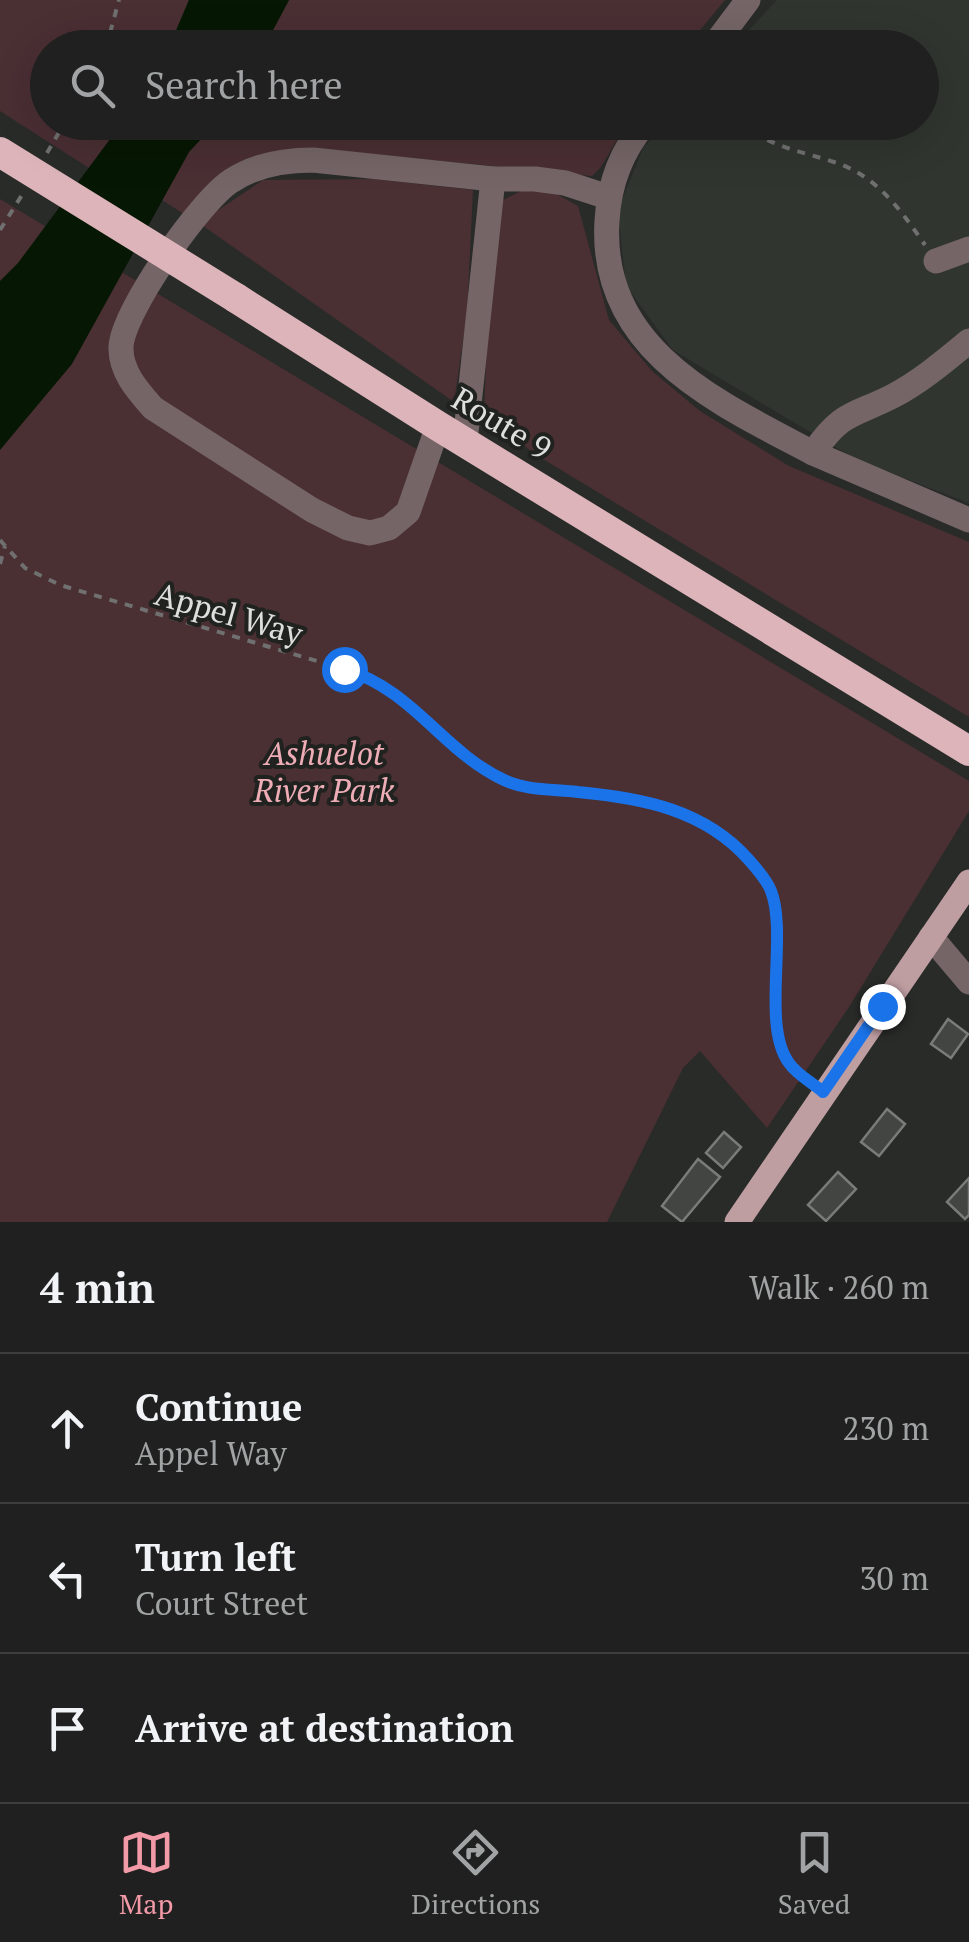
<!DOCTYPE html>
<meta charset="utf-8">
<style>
body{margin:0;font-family:"PT Serif",serif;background:#272828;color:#f1f3f6}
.stop{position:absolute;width:30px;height:30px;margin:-22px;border:8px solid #1a73e8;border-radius:50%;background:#fff}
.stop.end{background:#1a73e8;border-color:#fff;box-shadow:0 2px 10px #0008}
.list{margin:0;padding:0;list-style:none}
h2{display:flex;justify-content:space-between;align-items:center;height:130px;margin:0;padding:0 40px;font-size:42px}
h2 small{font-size:32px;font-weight:400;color:#a1a3a4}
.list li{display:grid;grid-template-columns:65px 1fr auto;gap:30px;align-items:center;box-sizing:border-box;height:150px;padding:0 40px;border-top:2px solid #3c3e3d}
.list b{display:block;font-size:38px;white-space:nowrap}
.list p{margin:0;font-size:32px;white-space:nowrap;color:#a1a3a4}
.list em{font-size:32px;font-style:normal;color:#a1a3a4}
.icon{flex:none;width:55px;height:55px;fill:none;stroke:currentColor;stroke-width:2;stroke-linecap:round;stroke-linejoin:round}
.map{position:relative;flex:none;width:969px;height:1222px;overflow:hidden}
.search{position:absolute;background:#1f201f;box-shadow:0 10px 40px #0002;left:30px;right:30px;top:30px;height:110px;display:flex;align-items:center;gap:25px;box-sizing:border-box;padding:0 35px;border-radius:55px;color:#a1a3a4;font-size:38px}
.sheet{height:580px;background:#1f201f}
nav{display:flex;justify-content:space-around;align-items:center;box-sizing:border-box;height:140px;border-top:2px solid #3c3e3d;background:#1f201f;font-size:28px;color:#a1a3a4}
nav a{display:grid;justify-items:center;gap:5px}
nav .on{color:#f39aa8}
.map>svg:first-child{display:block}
</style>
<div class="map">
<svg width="969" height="1222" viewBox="0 0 969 1222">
<rect width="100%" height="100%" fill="#292b29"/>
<polygon fill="#30362f" points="777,0 969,0 969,503 857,460 673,350 626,286 618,210 643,148 665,123 922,122 922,48 733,47"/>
<g fill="#4a2f33">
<polygon points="0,0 189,0 169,47 48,48 48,122 122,123 89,168 0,111"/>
<polygon points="289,0 725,0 686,47 264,47"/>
<polygon points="216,123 627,123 601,167 592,176 331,150 280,151 187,216 162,200 189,152"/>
<polygon points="373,179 473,190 467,314 454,402 199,223 263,180"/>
<polygon points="523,190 553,192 578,206 609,320 652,371 700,411 789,466 969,542 969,717 533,453 484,410 491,253 503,200"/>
<polygon points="0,199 969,781 969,811 849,1007 767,1128 700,1051 683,1068 607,1222 0,1222"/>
</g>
<g fill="#061703">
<polygon points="189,0 289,0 264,47 169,47"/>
<polygon points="122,123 216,123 189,152 72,364 0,450 0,281 18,263"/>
</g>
<g fill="#434543" stroke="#7a7c79" stroke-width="2.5">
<polygon points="948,1019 968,1034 951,1058 931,1044"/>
<polygon points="887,1109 905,1124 879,1156 861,1142"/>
<polygon points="724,1132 741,1147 723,1168 706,1153"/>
<polygon points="698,1159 720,1177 682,1222 662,1206"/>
<polygon points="838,1172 856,1189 826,1221 808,1205"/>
<polygon points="969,1178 969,1215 965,1219 947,1202"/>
</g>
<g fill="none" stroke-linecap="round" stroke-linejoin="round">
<g stroke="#6f706f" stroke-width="4" stroke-dasharray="8 8" stroke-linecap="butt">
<polyline points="106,48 119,0"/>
<path d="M 741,122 C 768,147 801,151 834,162 C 877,176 900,209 925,245"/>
<polyline points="47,153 65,122"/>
<polyline points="0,230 22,195"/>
<polyline points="0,540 25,568 60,585 371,677 477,763 505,781 543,791 579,792 674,809 714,827 739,849 772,892 777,1020 781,1048 789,1064 806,1078"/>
<polyline points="0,564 5,546"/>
</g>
<g stroke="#756566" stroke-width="25">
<polyline points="712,48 748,0"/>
<path d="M 646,122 C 621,151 609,184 607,221 C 599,350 717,402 813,453"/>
<polyline points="936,261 969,249"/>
<path d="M 969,341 C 946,360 920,382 893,396 C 852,417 843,410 813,453 L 969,520"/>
<path d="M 438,426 L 408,512 L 389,528 L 370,533 L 348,528 L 312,510 L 153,408 C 138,391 120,371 121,347 C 122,312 201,200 231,181 C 255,165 285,160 313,160 L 493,179 L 535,179 L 565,183 L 608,197"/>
<polyline points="465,442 493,179"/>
<polyline points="931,937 969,982"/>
</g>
<polyline stroke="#bf9ea2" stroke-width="25" points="737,1222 969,882"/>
<polyline stroke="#dcb4b9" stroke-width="30" points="236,298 438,426 969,751"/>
<polyline stroke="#dcb4b9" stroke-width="30" points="0,152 236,298"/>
</g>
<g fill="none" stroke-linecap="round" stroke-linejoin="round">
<path stroke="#1a73e8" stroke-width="12" d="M 344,669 C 414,690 442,751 504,780 C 527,791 553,789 578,792 C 643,798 705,810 749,860 C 757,869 767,880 771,891 C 788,934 761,1026 789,1063 C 797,1075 813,1083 823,1092 L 882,1006"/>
</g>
<g text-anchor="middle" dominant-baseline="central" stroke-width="8" stroke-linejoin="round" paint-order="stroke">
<g font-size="32" fill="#dddedd" stroke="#20221f">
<text transform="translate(502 423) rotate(31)">Route 9</text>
<text transform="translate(229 613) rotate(16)">Appel Way</text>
</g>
<g font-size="32" font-style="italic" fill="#eeadb6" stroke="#20221f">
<text x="324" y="753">Ashuelot<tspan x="324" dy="37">River Park</tspan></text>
</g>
</g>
</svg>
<div class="stop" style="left:344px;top:669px"></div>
<div class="stop end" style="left:882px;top:1006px"></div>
<div class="search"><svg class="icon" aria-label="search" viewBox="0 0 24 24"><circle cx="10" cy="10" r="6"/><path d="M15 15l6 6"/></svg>Search here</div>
</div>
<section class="sheet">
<h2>4 min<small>Walk · 260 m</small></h2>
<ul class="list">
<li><svg class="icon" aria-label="ahead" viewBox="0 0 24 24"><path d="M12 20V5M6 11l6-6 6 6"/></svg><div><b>Continue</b><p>Appel Way</p></div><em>230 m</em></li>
<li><svg class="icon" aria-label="left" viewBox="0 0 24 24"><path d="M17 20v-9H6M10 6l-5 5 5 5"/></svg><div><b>Turn left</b><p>Court Street</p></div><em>30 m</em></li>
<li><svg class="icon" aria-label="arrive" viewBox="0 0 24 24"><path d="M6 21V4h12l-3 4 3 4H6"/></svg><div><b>Arrive at destination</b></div></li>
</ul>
</section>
<nav>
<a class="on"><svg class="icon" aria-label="map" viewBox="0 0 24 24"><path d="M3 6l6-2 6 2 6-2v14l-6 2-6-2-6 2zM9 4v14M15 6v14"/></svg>Map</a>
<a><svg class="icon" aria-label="directions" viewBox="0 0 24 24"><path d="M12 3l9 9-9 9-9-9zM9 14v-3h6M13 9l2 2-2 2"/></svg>Directions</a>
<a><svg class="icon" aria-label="saved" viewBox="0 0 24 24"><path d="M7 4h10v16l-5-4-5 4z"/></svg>Saved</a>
</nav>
